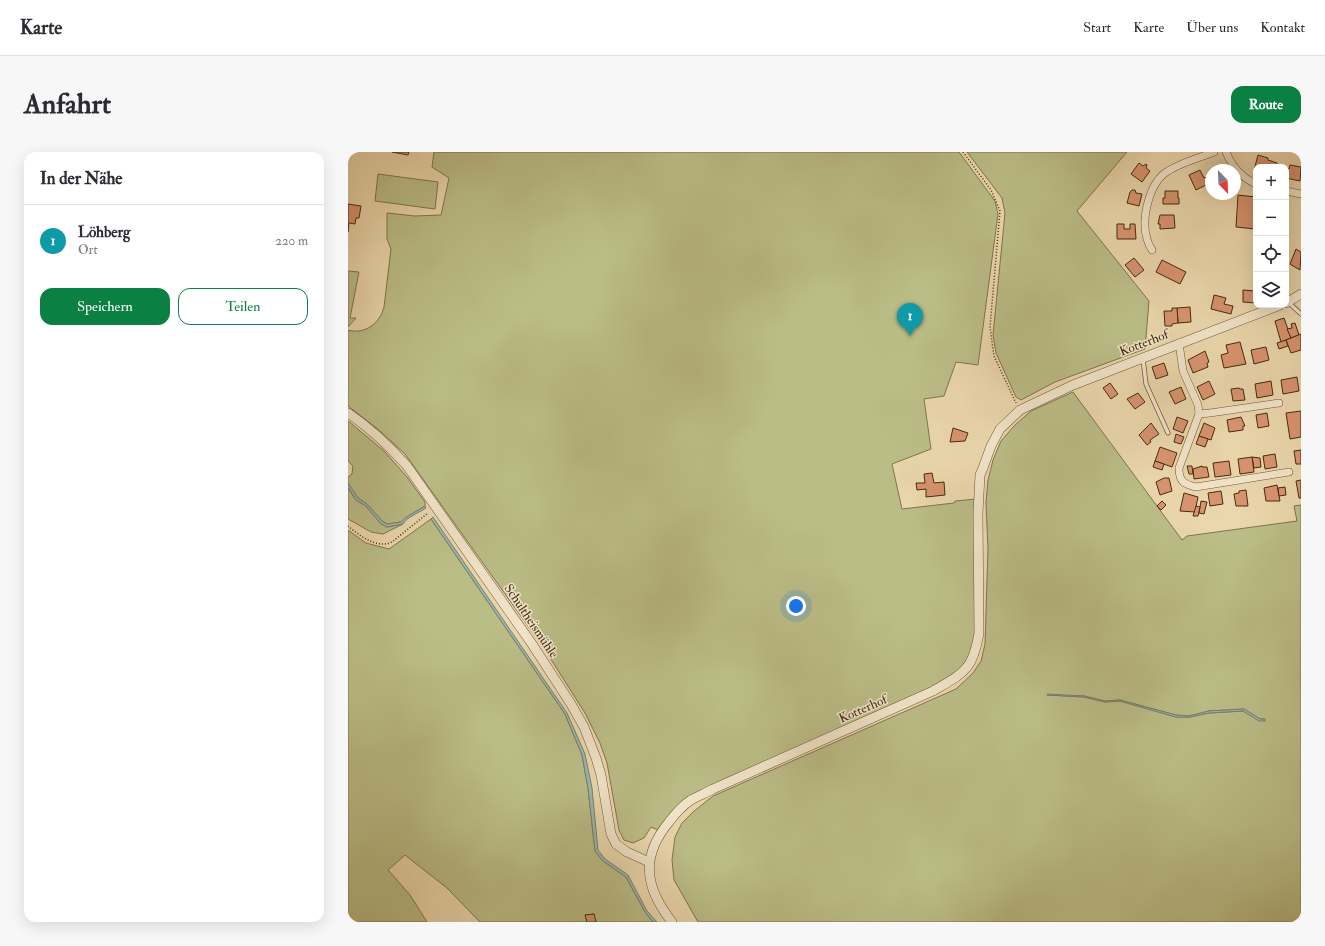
<!DOCTYPE html>
<html lang="de">
<meta charset="utf-8">
<style>
body{margin:0;font-family:"IM FELL Double Pica",serif;background:#f7f7f7;color:#2b2b33}
.controls{position:absolute;right:12px;top:12px;display:grid;overflow:hidden;border-radius:8px;box-shadow:0 4px 16px #0002}
.controls button{width:36px;height:36px;display:grid;place-items:center;padding:0;border:0;border-bottom:1px solid #e1e1e2;background:#fff;color:#2b2b33;font:20px sans-serif}
.compass{position:absolute;left:857px;top:12px;width:36px;height:36px;border-radius:50%;background:#fff;box-shadow:0 4px 16px #0002;rotate:157deg}
.you{position:absolute;left:448px;top:454px;width:14px;height:14px;margin:-10px;border:3px solid #fff;border-radius:50%;background:#1a73e8;box-shadow:0 0 0 6px #1a73e833}
.badge{display:grid;place-items:center;width:26px;height:26px;border-radius:50%;background:#0b8043;color:#fff;font-size:13px;font-weight:700}
.pin{position:absolute;translate:-50% -33px;filter:drop-shadow(0 1px 2px #0008)}
.pin::after{content:'';position:absolute;top:21px;width:14px;height:12px;background:inherit;clip-path:polygon(0 0,100% 0,50% 100%)}
.list{margin:0;padding:0;list-style:none}
h2{display:flex;justify-content:space-between;align-items:center;height:52px;margin:0;padding:0 16px;font-size:17px}
h2 small{font-size:13px;font-weight:400;color:#7c7c81}
.list li{display:grid;grid-template-columns:26px 1fr auto;gap:12px;align-items:center;box-sizing:border-box;height:72px;padding:0 16px;border-top:1px solid #e1e1e2}
.list b{display:block;font-size:15px;white-space:nowrap}
.list p{margin:0;font-size:13px;white-space:nowrap;color:#7c7c81}
.list em{font-size:13px;font-style:normal;color:#7c7c81}
.actions{display:flex;gap:8px;padding:12px 16px}
.actions a{flex:1;padding:9px 0;border:1px solid #0b8043;border-radius:12px;text-align:center;font-size:14px;color:#0b8043}
.actions .main{background:#0b8043;color:#fff}
.icon{flex:none;width:22px;height:22px;fill:none;stroke:currentColor;stroke-width:2;stroke-linecap:round;stroke-linejoin:round}
.map{position:relative;flex:none;width:953px;height:770px;overflow:hidden;border-radius:12px}
header{display:flex;align-items:center;gap:24px;box-sizing:border-box;height:56px;padding:0 20px;background:#fff;border-bottom:1px solid #e1e1e2}
header strong{font-size:19px}
nav{display:flex;gap:22px;margin-inline-start:auto;font-size:14px}
.intro{display:flex;align-items:center;justify-content:space-between;box-sizing:border-box;height:96px;padding:0 24px}
h1{margin:0;font-size:28px}
.button{padding:10px 18px;border-radius:12px;background:#0b8043;color:#fff;font-size:14px;font-weight:700}
main{display:flex;gap:24px;padding:0 24px}
aside{flex:1;background:#fff;border-radius:12px;box-shadow:0 4px 16px #0002}
.map>svg:first-child{display:block}
</style>
<header>
<strong>Karte</strong>
<nav><a>Start</a><a>Karte</a><a>Über uns</a><a>Kontakt</a></nav>
</header>
<div class="intro"><h1>Anfahrt</h1><a class="button">Route</a></div>
<main>
<aside>
<h2>In der Nähe<small></small></h2>
<ul class="list">
<li><span class="badge" style="background:#0f9aa8">1</span><div><b>Löhberg</b><p>Ort</p></div><em>220 m</em></li>
</ul>
<div class="actions"><a class="main">Speichern</a><a>Teilen</a></div>
</aside>
<div class="map">
<svg width="953" height="770" viewBox="0 0 953 770">
<rect width="100%" height="100%" fill="#ebd7ad"/>
<filter id="stains"><feTurbulence type="fractalNoise" baseFrequency=".005" numOctaves="4"/><feColorMatrix values="0 0 0 0 .2 0 0 0 0 .09 0 0 0 0 .02 0 0 0 .5 -.17"/></filter>
<radialGradient id="worn" r=".72"><stop offset=".6" stop-color="#630" stop-opacity="0"/><stop offset="1" stop-color="#630" stop-opacity=".3"/></radialGradient>
<g fill="#bbbd87" stroke="#81744c" fill-rule="evenodd">
<path d="M 86,0 L 611,0 L 647,49 L 650,62 L 630,213 L 608,210 L 596,244 L 576,247 L 583,297 L 544,312 L 554,357 L 606,351 L 607,349 L 628,347 L 630,427 L 626,499 L 608,524 L 363,636 L 310,678 L 303,675 L 296,686 L 285,691 L 276,688 L 271,678 L 259,611 L 252,591 L 237,561 L 197,498 L 57,302 L 31,278 L 0,254 L 0,178 C 17,183 32,171 36,155 L 43,97 L 39,87 L 39,61 L 67,64 L 93,63 L 101,26 L 84,15 Z"/>
<polygon points="619,0 779,0 729,59 801,149 797,197 707,230 673,248 668,245 648,201 645,183 657,61 654,46"/>
<polygon points="30,22 90,30 87,57 27,49"/>
<polygon points="0,119 11,120 2,166 8,166 0,175"/>
<path d="M 725,240 L 834,388 L 839,384 L 949,369 L 946,354 L 953,353 L 953,770 L 350,770 L 326,728 L 324,708 L 327,685 L 334,671 L 345,660 L 365,644 L 608,537 L 625,521 L 633,509 L 637,492 L 640,397 L 638,350 L 640,328 L 645,308 L 653,289 L 667,273 L 683,259 ZM 699,543 L 736,544 L 757,549 L 772,548 L 828,563 L 841,564 L 861,559 L 896,557 L 912,567 L 916,567 L 911,568 L 895,559 L 861,561 L 842,565 L 828,565 L 772,549 L 757,550 L 736,545 Z"/>
<polygon points="0,269 36,299 59,325 77,350 77,354 57,366 53,370 39,372 34,369 19,352 10,346 0,331 0,325 4,322 5,314 0,309"/>
<polygon points="0,336 8,348 18,354 33,372 39,375 55,372 35,382 23,380 0,367"/>
<polygon points="83,367 217,562 234,603 240,636 247,699 255,709 278,725 297,760 305,770 248,770 246,762 237,763 239,770 132,770 99,736 57,703 40,718 62,743 79,770 0,770 0,378 18,391 41,397"/>
</g>
<g fill="#99b8af" stroke="#78806f">
<polygon points="0,331 10,346 19,352 34,369 39,372 53,370 57,366 77,354 78,356 59,367 55,372 39,375 33,372 18,354 8,348 0,335"/>
<polygon points="85,365 219,561 237,602 244,636 250,698 257,707 280,723 299,759 309,770 305,770 297,760 278,725 255,709 247,699 240,636 234,603 217,562 83,367"/>
<polygon points="699,542 736,544 757,549 772,548 828,563 841,564 861,559 896,557 912,567 917,567 917,569 911,569 895,559 861,561 842,565 828,565 772,549 757,550 736,545 699,543"/>
</g>
<g fill="#d8946f" stroke="#472b10">
<polygon points="44,0 61,0 60,3"/>
<polygon points="910,3 920,6 920,8 929,11 928,15 908,15 908,19 906,18"/>
<polygon points="791,11 795,14 798,12 799,13 798,16 802,19 794,30 783,22"/>
<polygon points="942,13 953,15 952,29 938,26 938,16 941,17"/>
<polygon points="852,18 856,26 859,25 862,31 848,38 841,23"/>
<polygon points="784,38 787,38 788,41 794,42 791,54 779,51 782,40"/>
<polygon points="817,39 830,39 830,46 831,46 831,52 815,52 815,46 817,46"/>
<polygon points="890,43 908,45 907,77 888,75"/>
<polygon points="0,52 13,54 11,66 8,66 7,72 1,71 0,80"/>
<polygon points="812,63 826,63 827,76 812,77 812,72 810,72"/>
<polygon points="769,72 776,72 776,77 782,77 782,72 787,72 788,87 769,87"/>
<polygon points="948,97 953,100 952,118 942,112"/>
<polygon points="786,106 796,118 787,125 777,113"/>
<polygon points="814,108 838,120 832,132 808,120"/>
<polygon points="895,138 908,139 908,151 895,150"/>
<polygon points="866,143 878,146 876,152 885,154 883,162 863,157"/>
<polygon points="842,155 843,170 830,171 829,156"/>
<polygon points="824,156 829,156 830,171 824,172 824,174 817,174 816,159 824,159"/>
<polygon points="936,166 943,186 933,190 927,169"/>
<polygon points="947,171 951,183 943,186 939,177 944,176 943,172"/>
<polygon points="953,182 953,198 943,201 938,188"/>
<polygon points="938,188 940,194 931,197 929,191"/>
<polygon points="892,190 898,212 876,216 873,203 880,201 878,193"/>
<polygon points="918,195 921,208 906,212 903,198"/>
<polygon points="857,199 861,210 859,211 860,215 845,221 840,208"/>
<polygon points="816,211 820,223 808,227 804,215"/>
<polygon points="949,225 951,239 935,242 933,228"/>
<polygon points="861,229 867,242 855,248 849,235"/>
<polygon points="923,229 925,243 909,246 907,232"/>
<polygon points="762,231 770,242 763,247 755,236"/>
<polygon points="833,235 838,247 827,252 821,240"/>
<polygon points="891,236 892,237 895,237 897,248 885,249 883,237"/>
<polygon points="790,241 797,250 787,257 779,247"/>
<polygon points="953,259 953,285 942,287 938,261"/>
<polygon points="919,261 921,274 910,276 908,263"/>
<polygon points="829,265 840,269 835,281 825,277"/>
<polygon points="893,265 897,274 895,274 895,278 881,280 879,268"/>
<polygon points="803,271 811,282 802,288 803,290 799,293 791,283"/>
<polygon points="856,271 867,276 863,288 851,284"/>
<polygon points="605,276 620,281 617,289 602,290"/>
<polygon points="828,282 836,285 833,292 826,290"/>
<polygon points="851,284 860,287 857,295 848,292"/>
<polygon points="812,295 829,301 824,315 807,309"/>
<polygon points="953,298 953,312 948,312 946,299"/>
<polygon points="927,302 929,315 917,317 915,304"/>
<polygon points="904,305 912,306 913,315 906,316"/>
<polygon points="904,305 906,320 892,322 890,307"/>
<polygon points="807,309 816,312 814,318 805,315"/>
<polygon points="881,309 883,323 867,325 865,311"/>
<polygon points="839,314 844,314 845,322 841,322"/>
<polygon points="854,314 854,315 859,315 861,325 846,327 845,317"/>
<polygon points="584,321 586,331 596,330 597,343 578,345 578,337 569,338 568,331 577,331 576,322"/>
<polygon points="816,326 821,326 824,339 812,343 808,330"/>
<polygon points="953,328 953,346 951,346 948,329"/>
<polygon points="929,333 932,349 918,349 916,336"/>
<polygon points="937,335 938,343 931,344 930,336"/>
<polygon points="898,338 900,354 888,354 886,342 891,341 891,339"/>
<polygon points="873,339 875,352 862,354 860,341"/>
<polygon points="836,341 850,345 847,360 832,359"/>
<polygon points="814,349 818,353 813,358 809,354"/>
<polygon points="853,349 859,350 856,362 851,361"/>
<polygon points="848,354 852,355 850,364 845,364"/>
<polygon points="246,762 248,770 239,770 237,763"/>
</g>
<g fill="none" stroke-linecap="round" stroke-linejoin="round">
<g stroke="#705637" stroke-width="5">
<g id="service">
<polyline points="941,151 953,162"/>
<polyline points="795,207 798,232 820,281"/>
</g>
</g>
<g stroke="#705637" stroke-width="8">
<g id="minor">
<path d="M 878,0 C 884,15 893,25 908,32"/>
<polyline points="938,39 953,42"/>
<path d="M 804,98 C 802,95 800,91 799,87 C 793,67 801,30 820,19 C 834,10 851,6 866,0"/>
<path d="M 831,191 L 835,219 L 850,253 L 851,262 L 831,316 C 831,330 836,332 848,335 L 941,320"/>
<polyline points="851,262 862,261 931,251"/>
</g>
</g>
<g stroke="#705637" stroke-width="10">
<g id="tertiary">
<polyline points="938,151 953,142"/>
<path d="M 0,261 C 22,276 42,295 59,314 L 184,492 L 223,552 L 236,575 L 248,606 L 253,623 L 263,682 L 268,692 L 279,700 L 301,710"/>
<path d="M 324,770 C 297,736 292,705 321,670 C 327,662 334,654 343,648 C 350,644 358,641 365,637 L 585,539 C 616,521 625,518 631,481 L 630,361 L 632,323 L 635,316 L 643,294 L 652,277 L 672,258 L 725,233 L 932,153"/>
</g>
</g>
<g stroke="#472b10" stroke-width="1.5" stroke-dasharray="1 2" stroke-linecap="butt">
<polyline points="615,0 643,38 652,59 642,175 646,204 668,251"/>
<path d="M 0,374 C 12,384 29,397 44,390 L 80,361"/>
</g>
<use href="#service" stroke="#f2e5ca" stroke-width="3.5"/>
<use href="#minor" stroke="#f2e5ca" stroke-width="7"/>
<use href="#tertiary" stroke="#f2e5ca" stroke-width="9"/>
</g>
<g text-anchor="middle" dominant-baseline="central" stroke-width="3" stroke-linejoin="round" paint-order="stroke">
<g font-size="13" fill="#472b10" stroke="#f2e5ca">
<text transform="translate(796 191) rotate(-21)">Kotterhof</text>
<text transform="translate(183 469) rotate(56)">Schultheismühle</text>
<text transform="translate(515 557) rotate(-24)">Kotterhof</text>
</g>
</g>
<rect width="100%" height="100%" filter="url(#stains)"/>
<rect width="100%" height="100%" fill="url(#worn)"/>
</svg>
<div class="controls">
<button>+</button>
<button>−</button>
<button><svg class="icon" aria-label="locate" viewBox="0 0 24 24"><circle cx="12" cy="12" r="6"/><path d="M12 2v4M12 18v4M2 12h4M18 12h4"/></svg></button>
<button><svg class="icon" aria-label="layers" viewBox="0 0 24 24"><path d="M12 4l9 5-9 5-9-5zM3 14l9 5 9-5"/></svg></button>
</div>
<svg class="compass" viewBox="-18 -18 36 36"><path d="M0-13l5 13h-10z" fill="#e53935"/><path d="M0 13l5-13h-10z" fill="#7c7c81"/></svg>
<div class="you"></div>
<div class="pin badge" style="left:562px;top:184px;background:#0f9aa8">1</div>
</div>
</main>
